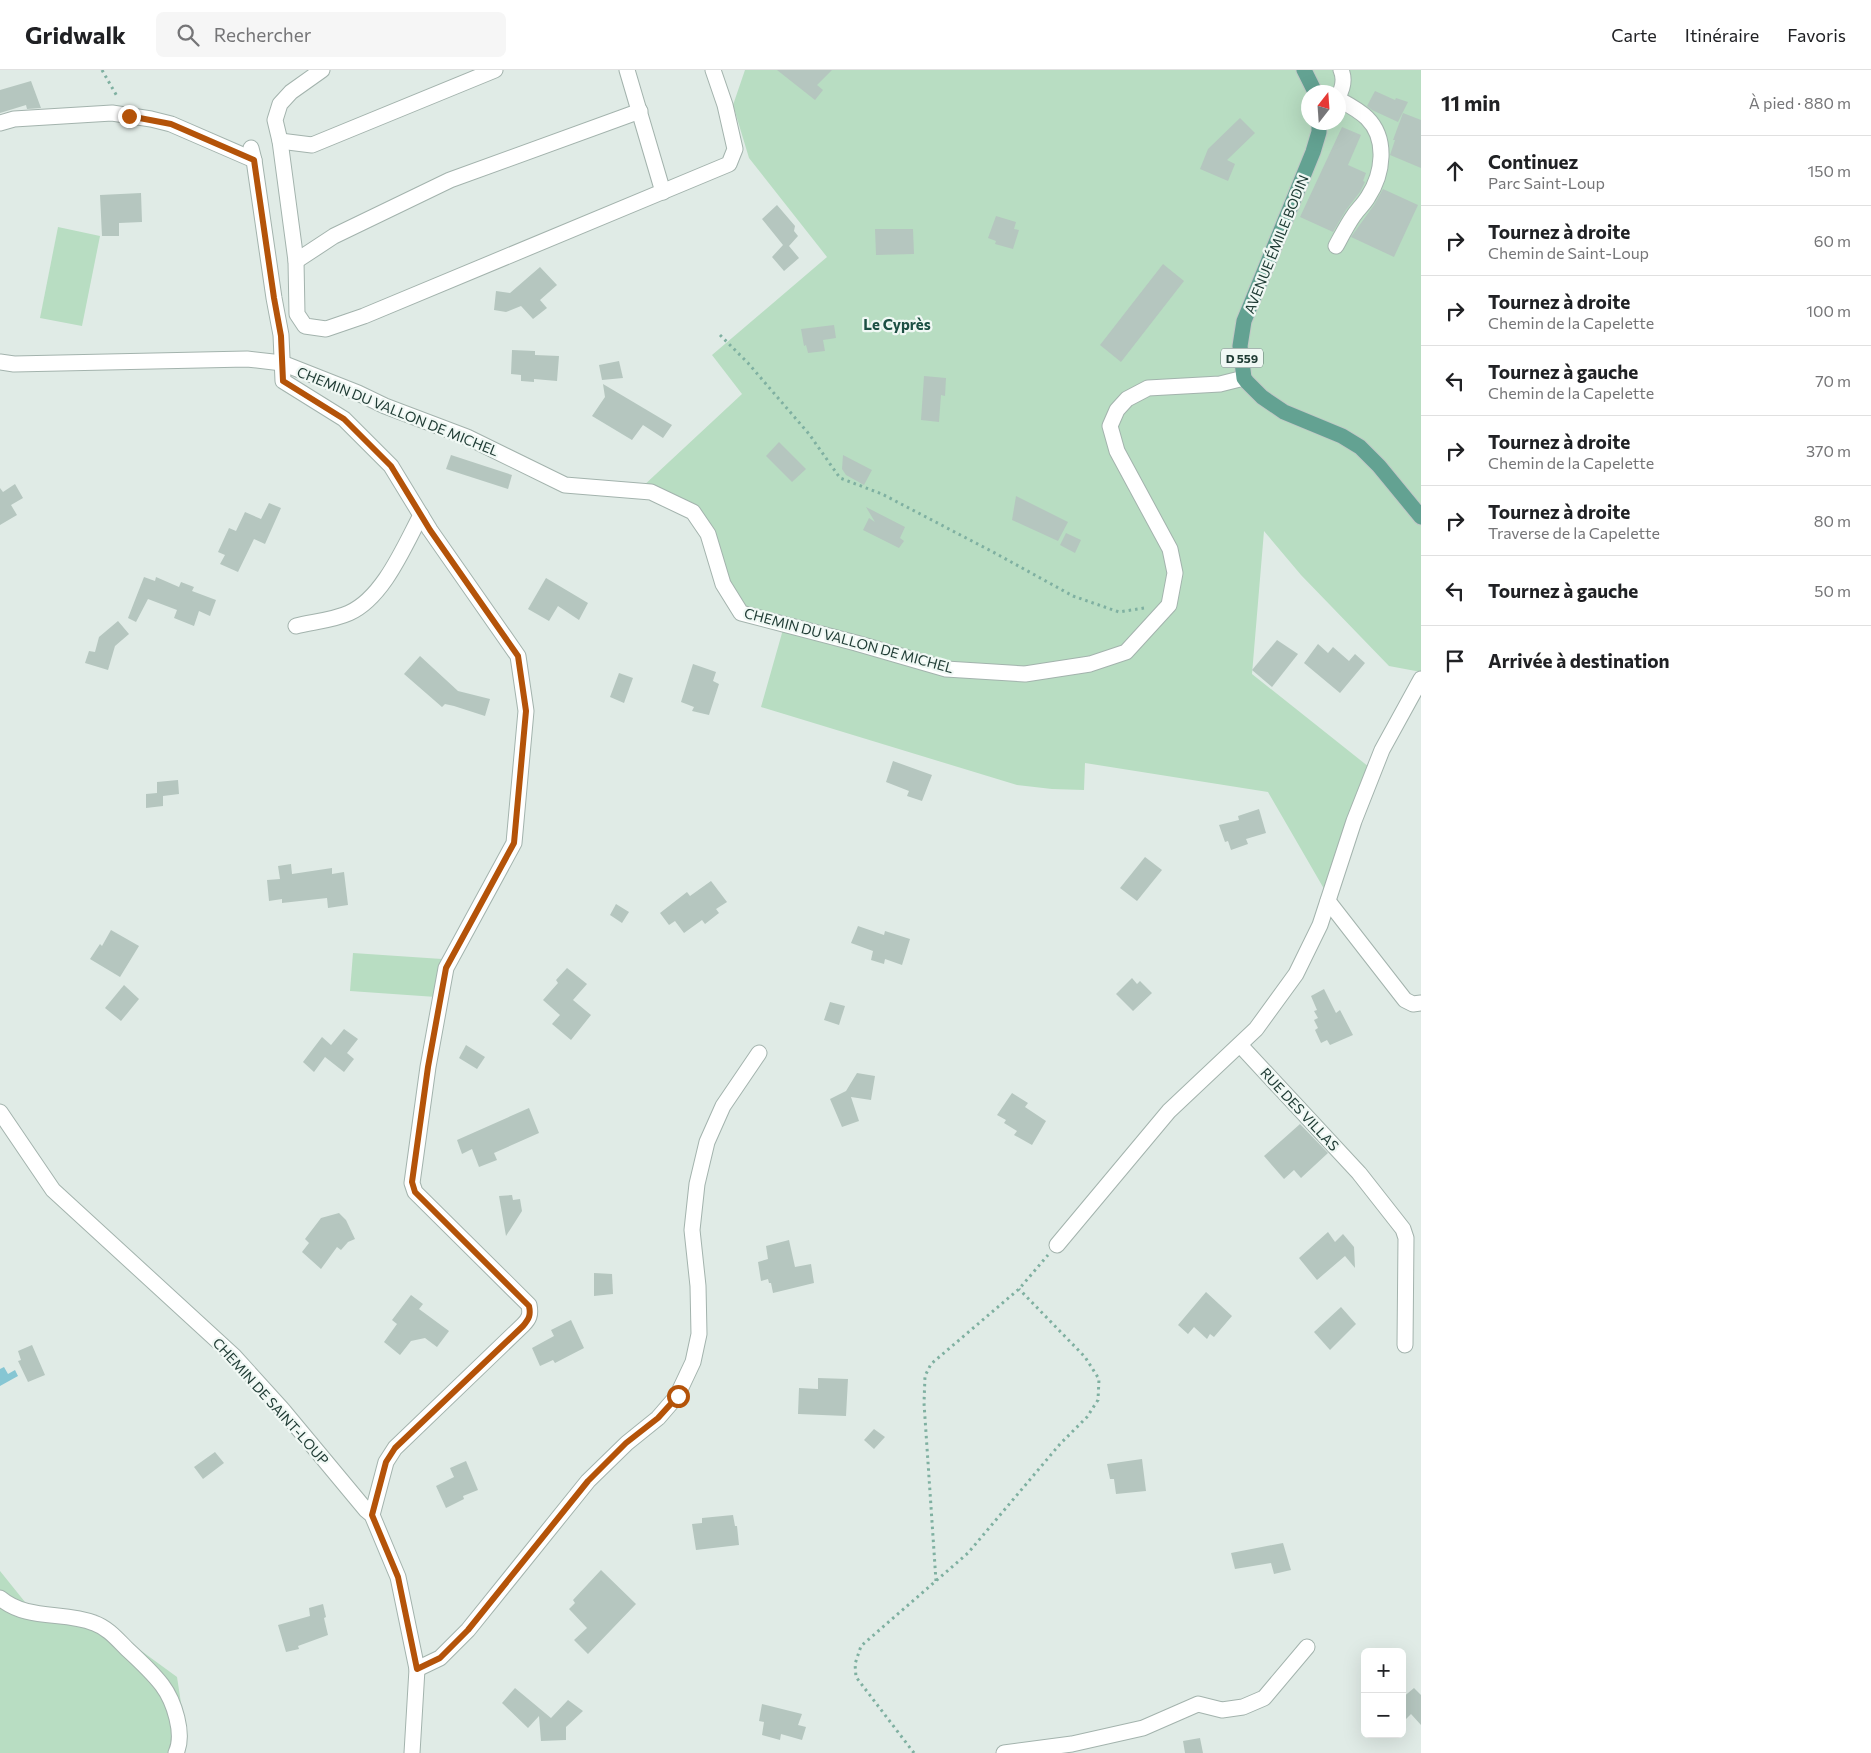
<!DOCTYPE html>
<html lang="fr">
<meta charset="utf-8">
<style>
body{margin:0;font-family:Commissioner,sans-serif;background:#f6f6f6;color:#202124}
.controls{position:absolute;right:15px;bottom:15px;display:grid;overflow:hidden;border-radius:8px;box-shadow:0 5px 20px #0002}
.controls button{width:45px;height:45px;display:grid;place-items:center;padding:0;border:0;border-bottom:1px solid #e0e0e0;background:#fff;color:#202124;font:25px sans-serif}
.compass{position:absolute;left:1301px;top:15px;width:45px;height:45px;border-radius:50%;background:#fff;box-shadow:0 5px 20px #0002;rotate:17deg}
.stop{position:absolute;width:15px;height:15px;margin:-11px;border:4px solid #b45309;border-radius:50%;background:#fff}
.stop.end{background:#b45309;border-color:#fff;box-shadow:0 1px 5px #0008}
.list{margin:0;padding:0;list-style:none}
h2{display:flex;justify-content:space-between;align-items:center;height:65px;margin:0;padding:0 20px;font-size:21px}
h2 small{font-size:16px;font-weight:400;color:#757577}
.list li{display:grid;grid-template-columns:32px 1fr auto;gap:15px;align-items:center;box-sizing:border-box;height:70px;padding:0 20px;border-top:1px solid #e0e0e0}
.list b{display:block;font-size:19px;white-space:nowrap}
.list p{margin:0;font-size:16px;white-space:nowrap;color:#757577}
.list em{font-size:16px;font-style:normal;color:#757577}
.icon{flex:none;width:28px;height:28px;fill:none;stroke:currentColor;stroke-width:2;stroke-linecap:round;stroke-linejoin:round}
.map{position:relative;flex:none;width:1421px;height:1683px;overflow:hidden}
header{display:flex;align-items:center;gap:30px;box-sizing:border-box;height:70px;padding:0 25px;background:#fff;border-bottom:1px solid #e0e0e0}
header strong{font-size:24px}
nav{display:flex;gap:28px;margin-inline-start:auto;font-size:18px}
.search{width:350px;height:45px;background:#f6f6f6;display:flex;align-items:center;gap:12px;box-sizing:border-box;padding:0 18px;border-radius:8px;color:#757577;font-size:19px}
main{display:flex}
aside{flex:1;background:#fff}
.map>svg:first-child{display:block}
</style>
<header>
<strong>Gridwalk</strong>
<div class="search"><svg class="icon" aria-label="search" viewBox="0 0 24 24"><circle cx="10" cy="10" r="6"/><path d="M15 15l6 6"/></svg>Rechercher</div>
<nav><a>Carte</a><a>Itinéraire</a><a>Favoris</a></nav>
</header>
<main>
<div class="map">
<svg width="1421" height="1683" viewBox="0 0 1421 1683">
<rect width="100%" height="100%" fill="#e0ebe6"/>
<g fill="#b8ddc2" fill-rule="evenodd">
<path d="M 745,0 L 1421,0 L 1421,602 L 1389,596 L 1301,505 L 1264,461 L 1252,604 L 1369,697 L 1327,824 L 1268,722 L 1085,693 L 1084,720 L 1052,719 L 1017,715 L 761,637 L 784,556 L 726,531 L 700,451 L 641,418 L 742,324 L 712,285 L 827,187 L 749,88 L 733,35 ZM 1308,22 L 1338,22 L 1338,52 L 1308,52 Z"/>
<polygon points="58,157 100,166 82,256 40,248"/>
<polygon points="353,883 442,889 436,927 350,921"/>
<polygon points="0,1501 29,1537 114,1561 177,1607 187,1672 181,1683 0,1683"/>
</g>
<polygon fill="#86c6d3" points="4,1297 8,1304 15,1300 18,1306 0,1316 0,1299"/>
<g fill="#b5c6bf">
<polygon points="777,0 832,0 817,15 823,20 815,30"/>
<polygon points="31,11 41,38 27,39 26,35 0,43 0,20"/>
<polygon points="1375,21 1395,30 1396,28 1408,32 1398,52 1372,40 1367,36"/>
<polygon points="1403,43 1421,50 1421,98 1390,85 1395,70 1393,70"/>
<polygon points="1240,48 1255,63 1227,90 1235,94 1228,111 1200,99 1208,79"/>
<polygon points="1342,57 1361,65 1348,95 1366,103 1363,111 1365,112 1360,122 1346,140 1333,162 1300,147"/>
<polygon points="1383,119 1418,135 1394,187 1351,167 1374,135"/>
<polygon points="141,123 142,152 119,153 119,166 102,166 100,125"/>
<polygon points="777,135 795,156 794,161 798,166 789,176 799,188 784,201 772,187 783,175 762,149"/>
<polygon points="996,146 1016,152 1014,159 1019,160 1013,179 995,174 996,171 988,168"/>
<polygon points="875,159 913,159 914,184 876,185"/>
<polygon points="1163,194 1184,211 1121,292 1100,275"/>
<polygon points="540,197 557,215 540,230 547,238 533,249 521,236 506,242 494,240 496,221 510,223"/>
<polygon points="834,255 836,268 823,270 825,281 808,283 806,275 804,276 801,259"/>
<polygon points="512,280 535,281 535,285 559,286 557,311 534,309 534,312 521,311 521,305 511,304"/>
<polygon points="619,291 623,308 602,310 599,295"/>
<polygon points="924,306 946,308 945,326 941,325 939,352 921,350"/>
<polygon points="603,314 672,355 663,368 643,355 632,370 592,346 605,327"/>
<polygon points="779,372 806,399 792,412 766,386"/>
<polygon points="451,385 512,405 508,419 446,399"/>
<polygon points="843,385 872,400 864,415 846,405 842,399"/>
<polygon points="15,414 23,428 11,435 17,445 0,455 0,418 3,422"/>
<polygon points="1016,426 1068,452 1058,471 1012,450"/>
<polygon points="269,433 281,438 265,474 254,469 238,502 220,494 225,485 218,482 229,458 236,461 245,442 261,449"/>
<polygon points="866,437 905,457 900,468 904,471 899,478 863,460 869,448 875,452"/>
<polygon points="1066,463 1081,470 1075,483 1060,475"/>
<polygon points="144,507 155,511 156,507 179,517 181,512 194,517 192,521 216,530 210,546 199,541 194,556 174,548 177,540 148,529 136,552 128,548"/>
<polygon points="546,508 588,533 579,550 558,536 549,551 528,539"/>
<polygon points="118,551 129,564 115,576 108,600 85,593 89,581 95,582 99,567"/>
<polygon points="1277,570 1298,584 1272,617 1252,600"/>
<polygon points="1318,574 1328,583 1333,577 1349,591 1355,584 1365,593 1340,623 1304,593"/>
<polygon points="420,586 458,621 490,629 485,646 454,636 445,634 442,637 404,604"/>
<polygon points="693,594 716,602 713,611 719,614 709,645 692,641 694,637 681,632"/>
<polygon points="619,603 633,608 624,633 610,627"/>
<polygon points="893,691 932,705 922,731 907,726 909,721 886,712"/>
<polygon points="178,710 179,724 163,726 163,736 146,738 146,724 157,723 157,712"/>
<polygon points="1259,739 1266,763 1246,769 1248,774 1231,780 1228,771 1225,772 1219,755 1239,750 1238,746"/>
<polygon points="1145,787 1162,800 1137,831 1120,818"/>
<polygon points="291,794 292,804 332,798 332,804 344,802 348,835 328,838 327,828 282,833 282,829 269,831 267,810 280,809 278,796"/>
<polygon points="711,811 727,832 716,839 719,843 705,854 702,850 684,863 675,851 669,855 660,843 687,822 690,826"/>
<polygon points="616,834 629,842 622,853 610,845"/>
<polygon points="858,856 884,865 885,861 910,869 902,895 885,889 884,894 871,890 873,881 851,873"/>
<polygon points="111,860 139,876 120,907 90,889 100,874 102,876"/>
<polygon points="567,898 587,914 573,930 591,945 571,970 552,954 560,945 543,930 558,913 556,910"/>
<polygon points="1132,908 1137,914 1140,911 1152,923 1133,941 1116,924"/>
<polygon points="124,915 139,929 121,951 105,938"/>
<polygon points="1324,919 1336,943 1340,940 1353,965 1330,975 1327,970 1321,973 1315,960 1318,958 1314,950 1318,948 1314,941 1317,940 1311,926"/>
<polygon points="830,932 845,936 839,955 824,950"/>
<polygon points="344,959 358,969 347,983 354,989 344,1002 325,987 314,1002 303,992 322,967 331,975"/>
<polygon points="466,975 485,987 477,999 459,988"/>
<polygon points="857,1003 875,1006 871,1030 851,1027 859,1051 842,1057 830,1029 846,1021"/>
<polygon points="1012,1023 1028,1033 1025,1037 1046,1051 1032,1075 1014,1065 1017,1061 1004,1053 1006,1050 997,1045"/>
<polygon points="529,1038 539,1063 494,1083 497,1090 479,1097 472,1079 462,1084 457,1070"/>
<polygon points="1300,1054 1328,1083 1301,1108 1294,1100 1284,1109 1264,1086"/>
<polygon points="512,1125 513,1130 520,1129 522,1141 506,1166 499,1126"/>
<polygon points="339,1143 346,1150 355,1169 348,1172 341,1180 337,1177 321,1199 302,1182 309,1173 305,1169 321,1148"/>
<polygon points="1328,1162 1335,1172 1343,1164 1354,1177 1355,1198 1345,1186 1317,1210 1299,1188"/>
<polygon points="789,1170 795,1197 811,1194 814,1213 773,1223 771,1213 769,1213 768,1209 761,1211 758,1192 768,1189 766,1176"/>
<polygon points="594,1203 612,1204 613,1224 594,1226"/>
<polygon points="1206,1222 1232,1246 1214,1267 1210,1264 1207,1269 1194,1257 1188,1264 1178,1255"/>
<polygon points="411,1225 423,1234 419,1239 449,1261 437,1277 425,1268 411,1271 400,1285 384,1272 397,1254 392,1250"/>
<polygon points="1341,1237 1356,1254 1330,1280 1314,1262"/>
<polygon points="571,1250 584,1278 555,1293 553,1290 540,1296 532,1278 554,1266 551,1260"/>
<polygon points="32,1275 45,1305 28,1312 18,1291 21,1290 18,1281"/>
<polygon points="818,1308 848,1309 846,1346 798,1344 799,1318 818,1319"/>
<polygon points="874,1359 885,1367 874,1379 864,1370"/>
<polygon points="215,1382 224,1393 203,1409 194,1397"/>
<polygon points="1142,1389 1146,1421 1116,1424 1114,1409 1110,1409 1107,1394"/>
<polygon points="466,1391 478,1420 463,1426 464,1429 446,1438 436,1416 454,1407 450,1398"/>
<polygon points="733,1445 735,1456 737,1456 739,1475 696,1480 692,1454 702,1453 702,1448"/>
<polygon points="1283,1473 1291,1500 1274,1504 1271,1493 1235,1499 1231,1483"/>
<polygon points="601,1500 636,1534 588,1584 574,1570 587,1558 569,1539 575,1533 573,1530"/>
<polygon points="323,1534 326,1547 324,1548 328,1565 298,1576 299,1579 286,1582 278,1555 310,1546 309,1538"/>
<polygon points="515,1618 551,1648 568,1630 583,1641 566,1657 566,1670 541,1671 539,1646 528,1658 502,1633"/>
<polygon points="1414,1618 1421,1625 1421,1655 1411,1644 1402,1653 1402,1628"/>
<polygon points="762,1634 802,1644 798,1655 806,1657 802,1670 781,1664 780,1670 762,1665 764,1652 759,1651"/>
<polygon points="1200,1668 1203,1683 1185,1683 1183,1671"/>
</g>
<g fill="none" stroke-linecap="round" stroke-linejoin="round">
<g stroke="#a3b3ad" stroke-width="17">
<g id="minor">
<polyline points="322,0 291,22 280,34 275,50 280,71 296,191 297,244 305,256 326,259 364,246 729,94 735,79 725,35 713,0"/>
<polyline points="627,0 663,122"/>
<path d="M 1338,27 C 1343,18 1345,9 1341,0"/>
<polyline points="0,53 14,49 112,43 151,49 171,54 254,90"/>
<polyline points="280,71 312,75 495,0"/>
<path d="M 251,78 L 254,90 L 274,228 L 281,265 L 283,311 L 344,349 L 391,396 L 430,460 L 518,586 L 526,641 L 514,773 L 446,898 L 428,997 L 412,1113 L 415,1122 L 529,1235 C 531,1245 529,1249 523,1255 L 395,1378 L 386,1392 L 372,1445"/>
<path d="M 1336,176 C 1342,165 1347,155 1354,145 C 1358,139 1364,134 1368,127 C 1383,104 1388,69 1367,48 C 1359,40 1349,35 1338,29"/>
<polyline points="296,191 334,166 450,110 640,41"/>
<polyline points="0,292 14,294 247,289 282,293 358,323 385,336 467,367 565,415 651,422 693,442 708,464 723,514 741,543 856,573 946,599 1025,604 1090,594 1126,582 1169,535 1175,503 1170,479 1117,381 1110,356 1117,340 1127,329 1148,318 1220,314 1244,308"/>
<path d="M 296,556 C 312,552 334,550 349,543 C 383,528 404,477 421,445"/>
<polyline points="1328,831 1405,930 1413,934 1421,933"/>
<polyline points="1240,975 1359,1103 1403,1159 1406,1168 1405,1275"/>
<polyline points="0,1042 53,1120 234,1286 282,1339 366,1440 372,1445 398,1507 417,1599 412,1683"/>
<polyline points="1057,1175 1169,1041 1256,959 1296,904 1320,855 1354,751 1382,680 1421,609"/>
<path d="M 0,1528 C 27,1551 64,1541 94,1553 C 108,1558 117,1569 127,1579 C 139,1590 152,1602 162,1615 C 174,1631 185,1664 176,1683"/>
<polyline points="417,1599 440,1588 468,1560 588,1411 627,1373 658,1348 677,1326 693,1292 699,1264 698,1216 692,1160 697,1114 707,1072 723,1036 759,983"/>
<polyline points="1004,1683 1072,1674 1143,1658 1198,1634 1222,1640 1243,1637 1264,1628 1307,1577"/>
</g>
</g>
<g stroke="#c1c8c6" stroke-width="17">
<g id="major">
<polyline points="1304,0 1315,22"/>
<polyline points="1319,52 1319,62 1313,82 1244,251 1240,276 1244,308 1247,312 1262,327 1284,342 1342,366 1360,377 1379,396 1421,447"/>
</g>
</g>
<g stroke="#7fb0a1" stroke-width="3" stroke-dasharray="2.5 4" stroke-linecap="butt">
<polyline points="102,0 118,28"/>
<polyline points="720,265 748,293 809,364 840,408 882,424 993,482 1073,526 1119,542 1144,538"/>
<polyline points="936,1511 924,1333 925,1306 931,1294 1019,1219 1048,1185"/>
<polyline points="914,1683 856,1607 855,1594 861,1576 968,1483 1060,1374 1087,1347 1098,1330 1099,1309 1085,1287 1019,1219"/>
</g>
<use href="#minor" stroke="#fff" stroke-width="15"/>
<use href="#major" stroke="#63a292" stroke-width="15"/>
</g>
<g fill="none" stroke-linecap="round" stroke-linejoin="round">
<path stroke="#b45309" stroke-width="6" d="M 129,46 L 171,54 L 254,90 L 274,228 L 281,266 L 283,311 L 344,349 L 391,396 L 430,460 L 518,586 L 526,641 L 514,773 L 446,898 L 428,997 L 412,1112 L 415,1122 L 529,1236 C 531,1245 529,1249 523,1256 L 395,1378 L 386,1392 L 372,1445 L 398,1507 L 417,1599 L 440,1588 L 468,1560 L 588,1411 L 626,1373 L 658,1348 L 678,1326"/>
</g>
<g text-anchor="middle" dominant-baseline="central" stroke-width="4.5" stroke-linejoin="round" paint-order="stroke">
<rect fill="#f0f8f4" stroke="#5e746e" stroke-width="1" x="1221" y="278.5" width="42" height="19" rx="4"/>
<g font-size="12" font-weight="bold" fill="#203c35">
<text x="1242" y="288">D 559</text>
</g>
<g font-size="14" fill="#203c35" stroke="#f0f8f4">
<text transform="translate(1276 174) rotate(-68)">AVENUE ÉMILE BODIN</text>
<text transform="translate(398 341) rotate(22)">CHEMIN DU VALLON DE MICHEL</text>
<text transform="translate(849 570) rotate(15)">CHEMIN DU VALLON DE MICHEL</text>
<text transform="translate(1300 1039) rotate(47)">RUE DES VILLAS</text>
<text transform="translate(271 1331) rotate(48)">CHEMIN DE SAINT-LOUP</text>
</g>
<g font-size="15" font-weight="bold" fill="#1c4f43" stroke="#f0f8f4">
<text x="897" y="254">Le Cyprès</text>
</g>
</g>
</svg>
<div class="controls">
<button>+</button>
<button>−</button>
</div>
<svg class="compass" viewBox="-18 -18 36 36"><path d="M0-13l5 13h-10z" fill="#e53935"/><path d="M0 13l5-13h-10z" fill="#757577"/></svg>
<div class="stop" style="left:678px;top:1326px"></div>
<div class="stop end" style="left:129px;top:46px"></div>
</div>
<aside>
<h2>11 min<small>À pied · 880 m</small></h2>
<ul class="list">
<li><svg class="icon" aria-label="ahead" viewBox="0 0 24 24"><path d="M12 20V5M6 11l6-6 6 6"/></svg><div><b>Continuez</b><p>Parc Saint-Loup</p></div><em>150 m</em></li>
<li><svg class="icon" aria-label="right" viewBox="0 0 24 24"><path d="M7 20v-9h11M14 6l5 5-5 5"/></svg><div><b>Tournez à droite</b><p>Chemin de Saint-Loup</p></div><em>60 m</em></li>
<li><svg class="icon" aria-label="right" viewBox="0 0 24 24"><path d="M7 20v-9h11M14 6l5 5-5 5"/></svg><div><b>Tournez à droite</b><p>Chemin de la Capelette</p></div><em>100 m</em></li>
<li><svg class="icon" aria-label="left" viewBox="0 0 24 24"><path d="M17 20v-9H6M10 6l-5 5 5 5"/></svg><div><b>Tournez à gauche</b><p>Chemin de la Capelette</p></div><em>70 m</em></li>
<li><svg class="icon" aria-label="right" viewBox="0 0 24 24"><path d="M7 20v-9h11M14 6l5 5-5 5"/></svg><div><b>Tournez à droite</b><p>Chemin de la Capelette</p></div><em>370 m</em></li>
<li><svg class="icon" aria-label="right" viewBox="0 0 24 24"><path d="M7 20v-9h11M14 6l5 5-5 5"/></svg><div><b>Tournez à droite</b><p>Traverse de la Capelette</p></div><em>80 m</em></li>
<li><svg class="icon" aria-label="left" viewBox="0 0 24 24"><path d="M17 20v-9H6M10 6l-5 5 5 5"/></svg><div><b>Tournez à gauche</b></div><em>50 m</em></li>
<li><svg class="icon" aria-label="arrive" viewBox="0 0 24 24"><path d="M6 21V4h12l-3 4 3 4H6"/></svg><div><b>Arrivée à destination</b></div></li>
</ul>
</aside>
</main>
